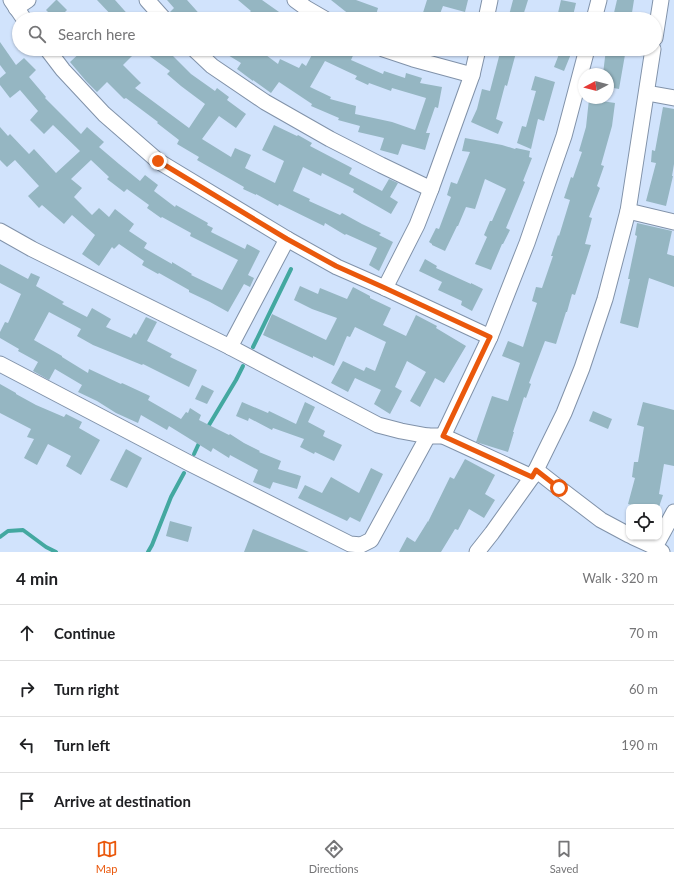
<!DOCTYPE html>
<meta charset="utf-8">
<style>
body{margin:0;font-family:Lato,sans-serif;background:#f6f6f6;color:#202124}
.controls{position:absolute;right:12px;bottom:12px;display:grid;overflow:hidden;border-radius:8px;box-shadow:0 1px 3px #0004}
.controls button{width:36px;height:36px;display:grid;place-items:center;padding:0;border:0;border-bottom:1px solid #e0e0e0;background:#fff;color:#202124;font:20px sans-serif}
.compass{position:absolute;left:578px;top:68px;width:36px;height:36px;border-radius:50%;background:#fff;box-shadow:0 1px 3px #0004;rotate:263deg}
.stop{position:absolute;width:12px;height:12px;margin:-9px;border:3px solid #ea580c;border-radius:50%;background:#fff}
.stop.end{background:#ea580c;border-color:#fff;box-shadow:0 1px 4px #0008}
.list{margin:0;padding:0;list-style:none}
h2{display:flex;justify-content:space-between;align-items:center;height:52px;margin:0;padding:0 16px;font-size:17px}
h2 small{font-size:13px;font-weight:400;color:#757577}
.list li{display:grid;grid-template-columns:26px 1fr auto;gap:12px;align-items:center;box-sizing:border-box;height:56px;padding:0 16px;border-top:1px solid #e0e0e0}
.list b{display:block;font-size:15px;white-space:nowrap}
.list em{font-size:13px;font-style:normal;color:#757577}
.icon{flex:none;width:22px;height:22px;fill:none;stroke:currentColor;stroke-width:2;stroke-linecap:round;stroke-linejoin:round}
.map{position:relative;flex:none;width:674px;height:552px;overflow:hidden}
.search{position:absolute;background:#fff;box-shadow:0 1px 3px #0004;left:12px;right:12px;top:12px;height:44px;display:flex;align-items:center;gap:10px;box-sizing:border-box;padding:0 14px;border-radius:22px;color:#757577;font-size:15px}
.sheet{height:276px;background:#fff}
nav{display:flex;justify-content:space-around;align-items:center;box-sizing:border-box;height:56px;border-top:1px solid #e0e0e0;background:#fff;font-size:11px;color:#757577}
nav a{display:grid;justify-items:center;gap:2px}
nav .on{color:#ea580c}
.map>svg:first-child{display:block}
</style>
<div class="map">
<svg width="674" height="552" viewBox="0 0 674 552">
<rect width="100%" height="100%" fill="#d1e3fc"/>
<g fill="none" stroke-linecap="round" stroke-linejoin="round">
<g stroke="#43a8a0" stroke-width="4">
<polyline points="253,347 291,269"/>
<polyline points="206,430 236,380 243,366"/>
<polyline points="194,454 200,441"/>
<polyline points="0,537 8,531 23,530 46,547 56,552"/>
<polyline points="148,552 152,545 171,497 184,473"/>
</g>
</g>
<g fill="#95b6c2" fill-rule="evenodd">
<polygon points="56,0 57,0 67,10 58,19 55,19 46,10"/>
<polygon points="97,0 115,0 132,19 115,19"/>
<polygon points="167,0 187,0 204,19 175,19 170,12 174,8"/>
<polygon points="238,0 262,0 289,19 261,19 250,12 251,11"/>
<polygon points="331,0 356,0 378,8 375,19 355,19"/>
<polygon points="427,0 468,0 465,12 443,6 438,19 421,19"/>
<polygon points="513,0 528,0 522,19 508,19"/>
<polygon points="561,0 576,3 573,16 558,13"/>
<polygon points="617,0 634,0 631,19 622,19 613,17"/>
<path d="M 0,42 L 16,65 L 24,58 L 36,70 L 29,77 L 46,97 L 45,98 L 81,134 L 87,127 L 104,142 L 99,147 L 119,164 L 140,181 L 145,175 L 158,185 L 154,191 L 175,207 L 176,205 L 208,223 L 207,225 L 213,228 L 211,232 L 245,249 L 247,244 L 260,251 L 248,275 L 254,278 L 250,287 L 244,284 L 228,312 L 210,302 L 189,292 L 189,290 L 159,273 L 158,274 L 142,265 L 144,261 L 119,244 L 114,249 L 112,247 L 99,266 L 82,254 L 95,235 L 72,215 L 64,224 L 42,205 L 39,208 L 28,196 L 39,186 L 15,160 L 7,167 L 0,160 L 0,127 L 8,136 L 10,134 L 29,154 L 34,149 L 56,173 L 80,151 L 53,125 L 44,134 L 30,120 L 38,111 L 20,90 L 10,98 L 0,85 L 0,78 L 6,73 L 0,65 ZM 91,160 L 109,177 L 107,179 L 124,192 L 127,189 L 149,205 L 147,208 L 161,218 L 162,217 L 191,233 L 190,236 L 238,260 L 222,290 L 191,275 L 192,274 L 172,262 L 172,264 L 144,248 L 147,243 L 129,231 L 134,224 L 115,209 L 109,217 L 99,208 L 92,215 L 74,197 L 82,188 L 71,179 Z"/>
<polygon points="84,49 139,49 123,65 141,83 135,88 189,128 205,104 181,86 167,74 170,71 140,49 166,49 191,74 215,91 217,88 229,97 227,100 246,114 236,128 219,116 202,139 231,157 235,148 251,155 245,168 275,183 284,161 262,150 274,125 297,136 298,135 312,143 310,146 352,168 349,174 382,191 389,179 398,183 390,197 398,202 391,214 353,192 354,189 322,173 321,176 303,167 293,191 310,199 309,201 340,215 342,213 362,224 381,233 379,235 393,242 379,271 369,265 377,248 346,234 345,235 325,223 324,226 279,204 278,206 256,194 256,195 243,189 244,187 197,160 199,157 177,144 179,140 157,123 158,122 126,98 124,99 107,82 97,92 86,81 70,62"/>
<path d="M 218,49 L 258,49 L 278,64 L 280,59 L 299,68 L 302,63 L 306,66 L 315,49 L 356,49 L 351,60 L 383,74 L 384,71 L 405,78 L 406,73 L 422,78 L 420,83 L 442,87 L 438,108 L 435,107 L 426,133 L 430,133 L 425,150 L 402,144 L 398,155 L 380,150 L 384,138 L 358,132 L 360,126 L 338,120 L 339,118 L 311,106 L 312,104 L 279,82 L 271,93 L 253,80 L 253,81 L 237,69 L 241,63 ZM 325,61 L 357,76 L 355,79 L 368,85 L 369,83 L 391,91 L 392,88 L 426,98 L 415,130 L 392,122 L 355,114 L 356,106 L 330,99 L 331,97 L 310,87 Z"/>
<polygon points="501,49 517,49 507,86 505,85 496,119 503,122 498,134 471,122 477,109 482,89 490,91"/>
<polygon points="561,49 573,49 564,71 554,67"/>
<polygon points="606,49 626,49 619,89 608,87 608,74 603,74"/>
<polygon points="535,76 555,82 544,121 538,119 531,149 517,143 522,126 526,127 536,91 531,90"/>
<polygon points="589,99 615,103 612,126 601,165 604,166 597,186 600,188 589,217 592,218 585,244 591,245 575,295 572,294 567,312 566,312 556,344 545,341 529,383 531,384 526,398 524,397 513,432 514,432 508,452 476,442 492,396 508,401 520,363 502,356 508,341 523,347 537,303 532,301 536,287 542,288 553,256 551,256 558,235 559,236 570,200 564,198 571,177 573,178 582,152 579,151 586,127"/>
<polygon points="663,107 674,109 674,164 672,176 673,176 666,206 646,201 656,163 651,162 652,150 655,151"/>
<polygon points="465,138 502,145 515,149 516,148 530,151 529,157 532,158 523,181 525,182 506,228 510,230 503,244 502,244 491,270 475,264 487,237 484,235 490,221 492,221 506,189 504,188 485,179 475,209 466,207 458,226 457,226 445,251 432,245 432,244 429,242 436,228 439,229 451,197 447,195 451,182 457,184 470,152 462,151"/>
<polygon points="637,223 672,231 667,254 674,256 674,287 649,278 638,328 620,323 630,279 628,279 637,236 635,235"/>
<polygon points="425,259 437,266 436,268 471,284 471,283 483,289 472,311 461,305 462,301 438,290 442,282 419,271"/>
<polygon points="0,264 28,279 31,273 40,277 36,286 64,302 62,304 87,317 92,308 111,319 106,327 131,338 134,333 136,335 146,317 157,322 147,341 172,354 170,357 197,370 189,387 143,364 142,365 93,345 77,336 81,329 49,312 34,340 62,356 62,357 88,373 89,369 121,384 122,383 150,396 148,400 181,419 186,412 188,413 190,408 201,415 199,420 229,435 230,434 244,443 260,451 259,452 281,461 278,469 301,476 297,489 273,482 270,489 253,482 258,470 230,455 229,458 213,448 211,452 169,426 167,430 141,415 138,423 116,413 97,401 78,392 82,385 55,369 49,380 33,371 38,362 18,351 19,349 0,338 0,332 5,322 8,323 21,294 0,283"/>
<polygon points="300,286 318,294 320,288 347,299 353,287 370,296 370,298 391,308 383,325 406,336 416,315 437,326 436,328 466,346 444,383 435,378 420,407 410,401 426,372 407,361 395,387 402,391 390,414 374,404 381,390 355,378 348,392 331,383 343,361 364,371 366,367 375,371 386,342 355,327 350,337 347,336 334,366 313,356 313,358 263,335 272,314 326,340 337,318 312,309 294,300"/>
<polygon points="0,384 16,393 16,394 36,405 64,417 66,414 82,422 79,428 100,440 81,475 66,466 71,456 48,444 37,465 24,458 34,439 27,437 31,429 0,413"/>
<polygon points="202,385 214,391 207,404 195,399"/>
<polygon points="242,402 268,413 269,411 296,424 305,402 315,407 308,422 325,431 323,436 342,445 334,461 315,452 314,454 300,447 304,439 273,428 272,430 249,418 248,421 236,416"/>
<polygon points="643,402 674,410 674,466 664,464 659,494 663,495 659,507 639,507 628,504 635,478 632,477 634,462 638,462 644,427 637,425"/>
<polygon points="593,411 612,419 608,429 589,421"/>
<polygon points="126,449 142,458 127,488 110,480"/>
<polygon points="465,459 495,475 485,494 495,500 484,518 469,509 458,530 455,529 441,552 399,552 407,537 415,542 428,521 428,522 450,477 454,479"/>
<polygon points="371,468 383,474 360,522 350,517 347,521 298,498 305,485 322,493 331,477 359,493"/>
<polygon points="170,521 192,527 188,542 166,536"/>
<polygon points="253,529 309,552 244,552"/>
</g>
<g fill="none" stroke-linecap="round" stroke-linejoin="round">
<g stroke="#8192a9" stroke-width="17">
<g id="street">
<polyline points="11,0 24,19"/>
<polyline points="147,0 164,19"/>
<polyline points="295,0 306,8 325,19"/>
<polyline points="16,8 28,0"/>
<polyline points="486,19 490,0"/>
<polyline points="594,19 599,0"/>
<polyline points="655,38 661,0"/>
<polyline points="47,49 63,70 104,114 158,161 287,239 337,267 385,288 490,337"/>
<polyline points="194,49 212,66 265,102 330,139 381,165 431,189"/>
<polyline points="383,49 413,59 472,75"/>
<polyline points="647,93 674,98"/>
<polyline points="628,211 674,222"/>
<polyline points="0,231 32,249 230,347 378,425 401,431 428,436 443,436 532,477"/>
<polyline points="385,288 417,225 431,189 472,75 478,49"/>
<polyline points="230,347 287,239"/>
<polyline points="0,364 189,463 350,544 361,545 371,540 428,436"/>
<polyline points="443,436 490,337 527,243 564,136 587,49"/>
<polyline points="536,470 559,488 601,520 629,535"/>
<polyline points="633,537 655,547 662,552"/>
<polyline points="655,547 674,512"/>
<polyline points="477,552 492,533 532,477 536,470 564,413 582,368 605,299 628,211 653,49"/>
</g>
</g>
<use href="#street" stroke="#fff" stroke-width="15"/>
</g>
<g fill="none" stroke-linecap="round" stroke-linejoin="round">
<polyline stroke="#ea580c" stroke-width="5" points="158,161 287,239 336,266 385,288 490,337 443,436 532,477 536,470 559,488"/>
</g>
</svg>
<div class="controls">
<button><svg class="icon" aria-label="locate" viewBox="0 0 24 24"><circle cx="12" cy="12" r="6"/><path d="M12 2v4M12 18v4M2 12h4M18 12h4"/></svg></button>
</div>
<svg class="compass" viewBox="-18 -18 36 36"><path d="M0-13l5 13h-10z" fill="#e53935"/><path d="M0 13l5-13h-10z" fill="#757577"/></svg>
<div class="stop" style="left:559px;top:488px"></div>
<div class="stop end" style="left:158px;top:161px"></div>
<div class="search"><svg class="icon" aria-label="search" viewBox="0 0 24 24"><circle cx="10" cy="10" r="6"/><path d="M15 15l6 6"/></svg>Search here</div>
</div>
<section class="sheet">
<h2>4 min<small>Walk · 320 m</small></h2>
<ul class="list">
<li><svg class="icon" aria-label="ahead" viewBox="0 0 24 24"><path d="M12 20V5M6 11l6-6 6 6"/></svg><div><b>Continue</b></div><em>70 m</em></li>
<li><svg class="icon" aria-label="right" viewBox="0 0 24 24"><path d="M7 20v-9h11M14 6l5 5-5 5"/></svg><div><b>Turn right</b></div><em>60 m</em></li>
<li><svg class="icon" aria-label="left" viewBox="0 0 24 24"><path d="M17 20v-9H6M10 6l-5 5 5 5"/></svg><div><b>Turn left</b></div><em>190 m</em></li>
<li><svg class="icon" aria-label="arrive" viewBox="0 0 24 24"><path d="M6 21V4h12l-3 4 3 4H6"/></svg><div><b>Arrive at destination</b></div></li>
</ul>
</section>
<nav>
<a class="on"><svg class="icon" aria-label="map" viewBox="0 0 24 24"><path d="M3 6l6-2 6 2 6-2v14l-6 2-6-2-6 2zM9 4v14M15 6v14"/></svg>Map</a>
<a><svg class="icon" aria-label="directions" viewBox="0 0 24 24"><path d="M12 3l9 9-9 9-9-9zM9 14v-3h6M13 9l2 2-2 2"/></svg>Directions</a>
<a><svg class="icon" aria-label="saved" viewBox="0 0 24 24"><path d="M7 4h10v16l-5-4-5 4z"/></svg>Saved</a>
</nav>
